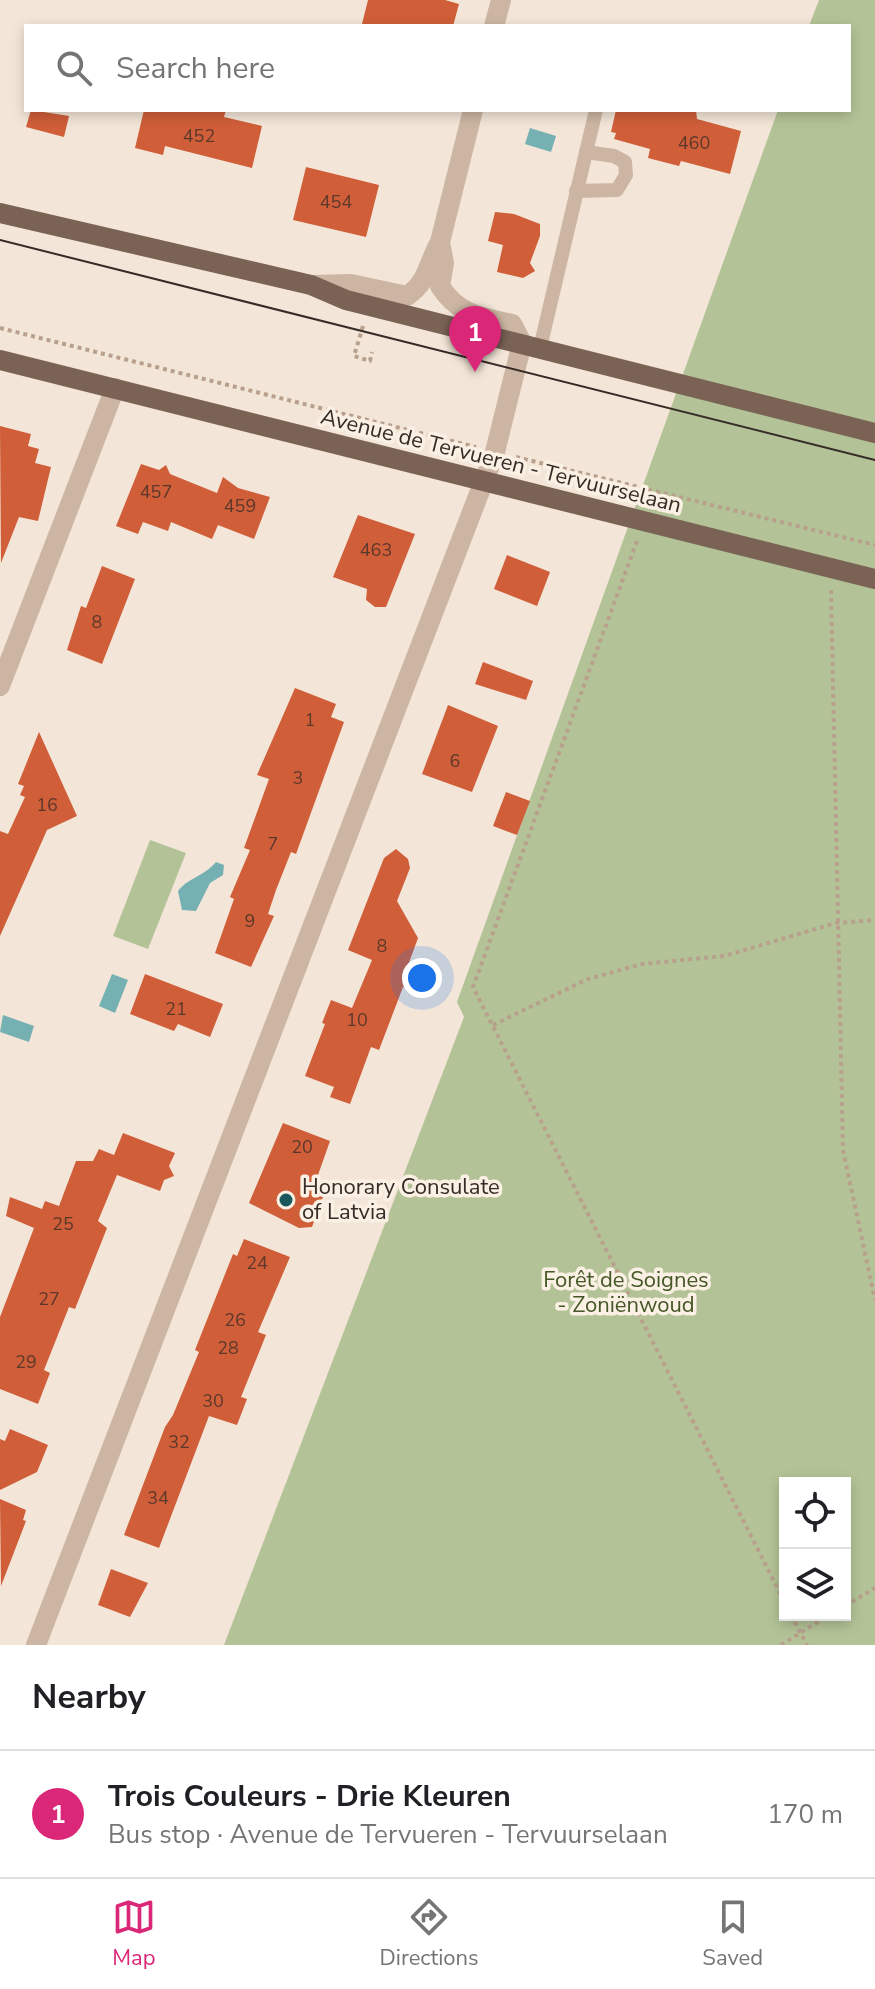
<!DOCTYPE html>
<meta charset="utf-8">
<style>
body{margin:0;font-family:"Nunito Sans",sans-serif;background:#f2f2f2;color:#202124}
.controls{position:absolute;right:24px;bottom:24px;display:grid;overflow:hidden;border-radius:0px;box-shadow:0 4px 12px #0003}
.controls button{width:72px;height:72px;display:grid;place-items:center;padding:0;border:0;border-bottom:2px solid #e0e0e0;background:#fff;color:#202124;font:40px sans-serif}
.you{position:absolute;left:422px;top:978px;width:28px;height:28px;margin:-20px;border:6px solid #fff;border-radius:50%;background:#1a73e8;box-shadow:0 0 0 12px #1a73e833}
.badge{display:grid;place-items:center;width:52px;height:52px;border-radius:50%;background:#db2777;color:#fff;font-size:26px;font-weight:700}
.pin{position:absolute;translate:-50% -66px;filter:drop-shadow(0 2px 4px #0008)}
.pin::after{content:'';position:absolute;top:42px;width:28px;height:24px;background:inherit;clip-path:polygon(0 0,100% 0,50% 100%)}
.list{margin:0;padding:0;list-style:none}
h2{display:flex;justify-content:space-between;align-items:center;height:104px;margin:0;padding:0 32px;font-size:34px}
h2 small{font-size:26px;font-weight:400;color:#757577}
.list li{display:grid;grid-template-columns:52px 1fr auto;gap:24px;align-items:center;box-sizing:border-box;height:128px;padding:0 32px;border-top:2px solid #e0e0e0}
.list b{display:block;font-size:30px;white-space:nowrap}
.list p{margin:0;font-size:26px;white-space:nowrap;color:#757577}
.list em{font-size:26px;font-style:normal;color:#757577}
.icon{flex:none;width:44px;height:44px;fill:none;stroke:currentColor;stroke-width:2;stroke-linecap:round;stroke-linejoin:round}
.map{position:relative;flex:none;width:875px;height:1645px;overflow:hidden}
.search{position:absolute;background:#fff;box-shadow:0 4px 12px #0003;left:24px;right:24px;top:24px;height:88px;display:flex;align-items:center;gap:20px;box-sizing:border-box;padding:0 28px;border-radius:0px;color:#757577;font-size:30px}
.sheet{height:232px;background:#fff}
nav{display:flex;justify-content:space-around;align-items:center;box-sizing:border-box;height:112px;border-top:2px solid #e0e0e0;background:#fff;font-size:22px;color:#757577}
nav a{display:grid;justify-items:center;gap:4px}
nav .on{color:#db2777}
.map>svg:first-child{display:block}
</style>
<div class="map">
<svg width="875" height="1645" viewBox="0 0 875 1645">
<rect width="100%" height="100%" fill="#f3e6d8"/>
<g fill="#b4c397" fill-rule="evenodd">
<path d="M 819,0 L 875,0 L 875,1645 L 224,1645 L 464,1017 L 457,1002 L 778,110 L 849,110 L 849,26 L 809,26 ZM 785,1483 L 845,1483 L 845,1615 L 785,1615 Z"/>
<polygon points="150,840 186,853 148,949 113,936"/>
</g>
<g fill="#75b0b2">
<polygon points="530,128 556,136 551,152 525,144"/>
<path d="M 216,862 L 224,865 L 223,875 L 210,883 L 196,911 L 182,910 L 178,891 C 188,878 203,877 216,862 Z"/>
<polygon points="112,974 128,980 115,1013 99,1006"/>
<polygon points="3,1015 34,1026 29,1042 0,1032"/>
</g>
<g fill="#d05e39">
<polygon points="368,0 445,0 459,4 453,26 375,26 362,24"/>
<polygon points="31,110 69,116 64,137 26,127"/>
<polygon points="144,110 226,110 224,117 262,126 252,168 165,146 163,155 135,148"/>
<polygon points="616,110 696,110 697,119 741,131 730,174 681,161 679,166 648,158 650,149 614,139 616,133 611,132"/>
<polygon points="306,167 379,185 366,237 293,220"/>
<polygon points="495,212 514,214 540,224 540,236 530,263 535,271 523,278 497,272 503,245 488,241"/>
<polygon points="0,426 31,434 28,446 39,449 35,463 51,467 38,521 19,517 1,563"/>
<polygon points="141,464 159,470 166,465 170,474 217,493 223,477 238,488 270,497 254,539 218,525 212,539 171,522 168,531 143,522 138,534 116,526"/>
<polygon points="358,515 415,534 386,607 375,607 366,600 367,589 333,577"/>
<polygon points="507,555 550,572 537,606 494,589"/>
<polygon points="102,566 135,579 102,664 67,650 81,606 86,608"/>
<polygon points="483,662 533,681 526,700 475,684"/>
<polygon points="295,688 336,704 331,717 344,722 296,854 291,852 276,890 268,914 274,916 251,967 215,953 234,899 230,897 250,850 244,848 269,779 257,775"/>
<polygon points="448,705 498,726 472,792 422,774"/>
<polygon points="39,732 77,816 47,830 0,936 0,831 8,834 25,797 20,795 24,786 18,784"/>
<polygon points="506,792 530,801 517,835 493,826"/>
<polygon points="396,849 408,859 410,868 397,901 418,938 407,968 419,973 413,990 403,987 379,1050 371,1047 350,1104 330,1097 334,1087 305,1076 325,1024 322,1023 331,1000 352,1008 372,960 348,950 384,858"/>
<polygon points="145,974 223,1004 210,1037 178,1024 174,1031 130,1014"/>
<polygon points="283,1123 330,1141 312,1192 323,1197 312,1227 299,1228 249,1203"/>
<polygon points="123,1133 175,1153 169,1166 174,1176 164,1180 160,1191 117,1175 98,1221 107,1228 75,1309 69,1307 44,1370 50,1373 38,1404 0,1389 0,1317 34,1228 6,1216 10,1197 42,1209 45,1201 59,1206 76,1161 93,1161 99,1149 114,1155"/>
<polygon points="244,1239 290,1257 258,1332 266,1335 241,1397 247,1399 237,1425 209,1416 159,1548 124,1535 165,1427 173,1415 199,1352 195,1350 233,1254 237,1256"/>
<polygon points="10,1429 48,1445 37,1472 0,1490 0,1439 5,1441"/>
<polygon points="0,1499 26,1510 23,1520 26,1521 1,1586"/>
<polygon points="111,1569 148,1583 130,1617 98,1605"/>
</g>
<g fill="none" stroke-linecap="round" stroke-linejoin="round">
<g stroke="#b8a08d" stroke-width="4" stroke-dasharray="4 4" stroke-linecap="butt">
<polyline points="363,326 354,356 370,361 372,352"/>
<polyline points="0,328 476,447"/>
<polyline points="516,457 875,545"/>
<polyline points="637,541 473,987 785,1603"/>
<polyline points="831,590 843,1150 875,1300"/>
<polyline points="493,1025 588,979 642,964 724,956 836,923 875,920"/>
<polyline points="845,1606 875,1588"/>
<polyline points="791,1615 807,1645"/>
<polyline points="781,1645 829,1615"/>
</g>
<g stroke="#ccb6a3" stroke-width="14">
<polyline points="576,191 617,190 626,175 625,162 614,156 586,152"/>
<polyline points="540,348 596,110"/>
</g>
<g stroke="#ccb6a3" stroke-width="20">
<polyline points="494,26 501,0"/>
<path d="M 311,285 L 351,284 L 407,296 C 429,281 427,264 440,242 L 473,110"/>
<polyline points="0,686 115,388"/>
<path d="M 36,1645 L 495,452 L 522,343 L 512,324 C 482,317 458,315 440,286 L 444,263 L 440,242"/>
</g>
<g stroke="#7a6255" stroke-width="20">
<polyline points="0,213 311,285 346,300 875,433"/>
<polyline points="0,360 875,579"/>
</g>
<polyline stroke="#362b26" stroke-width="2" points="0,240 875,460"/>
</g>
<circle fill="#18575b" stroke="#fbf0e4" stroke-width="3" cx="286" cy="1200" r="8"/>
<g text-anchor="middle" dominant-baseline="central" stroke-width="7" stroke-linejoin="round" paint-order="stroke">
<g font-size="18" fill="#5c382b">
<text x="199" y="136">452</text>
<text x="694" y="143">460</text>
<text x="336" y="202">454</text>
<text x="156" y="492">457</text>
<text x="240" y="506">459</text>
<text x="376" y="550">463</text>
<text x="97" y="622">8</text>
<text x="310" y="720">1</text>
<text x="455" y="761">6</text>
<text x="298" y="778">3</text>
<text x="47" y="805">16</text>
<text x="273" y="844">7</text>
<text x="250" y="921">9</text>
<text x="382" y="946">8</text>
<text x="176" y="1009">21</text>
<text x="357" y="1020">10</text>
<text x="302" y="1147">20</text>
<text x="63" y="1224">25</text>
<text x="257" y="1263">24</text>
<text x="49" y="1299">27</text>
<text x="235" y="1320">26</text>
<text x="228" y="1348">28</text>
<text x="26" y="1362">29</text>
<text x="213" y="1401">30</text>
<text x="179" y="1442">32</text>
<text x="158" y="1498">34</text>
</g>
<g font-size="22" fill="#362b26" stroke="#fbf0e4">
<text transform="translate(501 461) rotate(14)">Avenue de Tervueren - Tervuurselaan</text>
</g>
<g font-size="22" fill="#362b26" stroke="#fbf0e4" text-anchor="start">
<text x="302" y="1187">Honorary Consulate<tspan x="302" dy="25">of Latvia</tspan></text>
</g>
<g font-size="22" fill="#455727" stroke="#fbf0e4">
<text x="626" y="1280">Forêt de Soignes<tspan x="626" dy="25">- Zoniënwoud</tspan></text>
</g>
</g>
</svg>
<div class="controls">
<button><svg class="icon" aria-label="locate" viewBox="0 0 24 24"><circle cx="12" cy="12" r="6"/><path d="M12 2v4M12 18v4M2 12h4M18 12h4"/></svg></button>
<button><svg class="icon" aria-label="layers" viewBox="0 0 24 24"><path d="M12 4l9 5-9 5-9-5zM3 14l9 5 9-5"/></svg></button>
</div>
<div class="you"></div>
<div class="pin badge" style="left:475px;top:372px">1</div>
<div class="search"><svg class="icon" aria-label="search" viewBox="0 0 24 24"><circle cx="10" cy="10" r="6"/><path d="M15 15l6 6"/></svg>Search here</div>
</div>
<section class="sheet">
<h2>Nearby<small></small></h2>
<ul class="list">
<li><span class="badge">1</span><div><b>Trois Couleurs - Drie Kleuren</b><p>Bus stop · Avenue de Tervueren - Tervuurselaan</p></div><em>170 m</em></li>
</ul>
</section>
<nav>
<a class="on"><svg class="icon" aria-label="map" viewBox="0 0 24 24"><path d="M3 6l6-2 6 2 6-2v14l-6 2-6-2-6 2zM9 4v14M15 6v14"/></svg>Map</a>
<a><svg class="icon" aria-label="directions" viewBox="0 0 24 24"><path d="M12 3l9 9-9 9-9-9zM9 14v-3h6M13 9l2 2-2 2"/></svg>Directions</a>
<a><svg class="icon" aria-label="saved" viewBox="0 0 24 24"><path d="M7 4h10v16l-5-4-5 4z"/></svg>Saved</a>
</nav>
